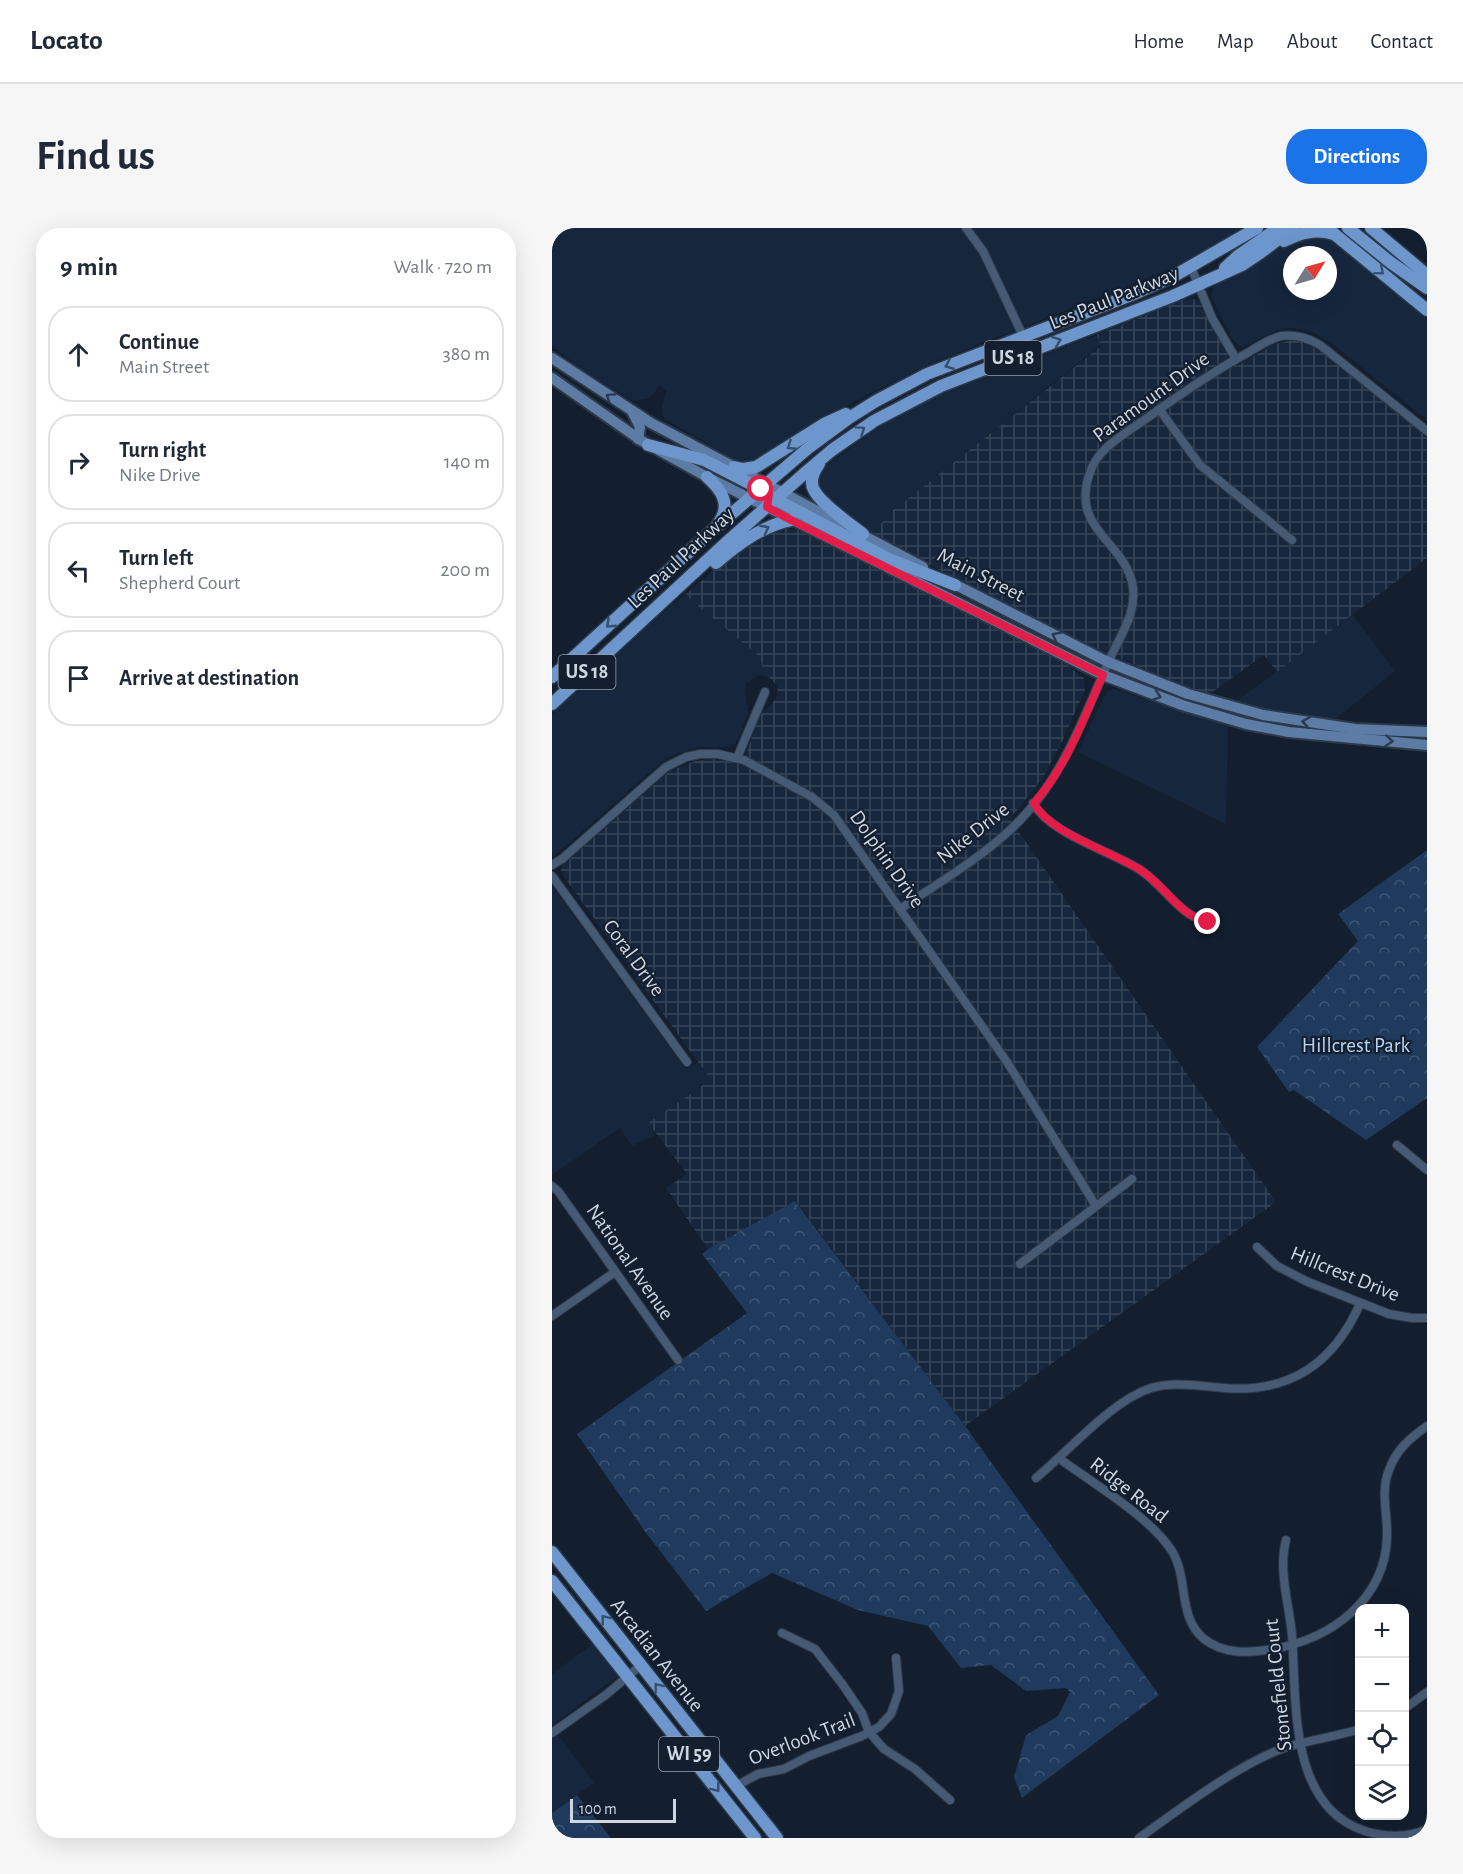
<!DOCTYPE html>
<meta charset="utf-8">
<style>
body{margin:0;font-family:"Alegreya Sans",sans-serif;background:#f6f6f7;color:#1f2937}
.controls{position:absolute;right:18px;bottom:18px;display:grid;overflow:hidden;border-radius:12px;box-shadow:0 6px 24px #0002}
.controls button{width:54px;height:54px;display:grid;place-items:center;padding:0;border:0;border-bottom:2px solid #e0e1e3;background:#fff;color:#1f2937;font:30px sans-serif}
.compass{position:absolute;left:731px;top:18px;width:54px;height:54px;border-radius:50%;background:#fff;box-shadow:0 6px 24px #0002;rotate:53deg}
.scale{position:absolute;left:18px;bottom:15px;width:106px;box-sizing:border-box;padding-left:6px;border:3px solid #ced6e1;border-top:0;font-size:16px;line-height:21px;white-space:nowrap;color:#ced6e1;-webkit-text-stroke:4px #131f2f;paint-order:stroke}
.stop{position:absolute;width:18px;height:18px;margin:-14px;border:4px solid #e11d48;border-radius:50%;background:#fff}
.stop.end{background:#e11d48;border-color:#fff;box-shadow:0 2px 6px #0008}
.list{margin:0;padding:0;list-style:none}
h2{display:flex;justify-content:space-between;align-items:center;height:78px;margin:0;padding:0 24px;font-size:26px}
h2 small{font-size:20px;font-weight:400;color:#747a83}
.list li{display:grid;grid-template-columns:39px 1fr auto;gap:18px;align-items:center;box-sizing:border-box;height:96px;margin:0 12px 12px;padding:0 12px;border:2px solid #e0e1e3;border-radius:24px}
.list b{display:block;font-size:22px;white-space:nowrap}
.list p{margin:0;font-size:20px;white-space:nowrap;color:#747a83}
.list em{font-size:20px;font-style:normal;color:#747a83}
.icon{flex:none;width:33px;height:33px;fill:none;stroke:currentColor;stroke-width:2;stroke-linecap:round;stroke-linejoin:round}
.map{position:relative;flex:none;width:875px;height:1610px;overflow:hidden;border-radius:24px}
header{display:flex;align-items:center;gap:36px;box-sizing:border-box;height:84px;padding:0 30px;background:#fff;border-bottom:2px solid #e0e1e3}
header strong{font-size:28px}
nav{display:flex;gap:33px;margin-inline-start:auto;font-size:21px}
.intro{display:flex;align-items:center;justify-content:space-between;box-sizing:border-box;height:144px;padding:0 36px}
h1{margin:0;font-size:42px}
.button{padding:15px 27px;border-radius:24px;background:#1a73e8;color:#fff;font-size:21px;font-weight:700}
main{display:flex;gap:36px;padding:0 36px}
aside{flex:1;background:#fff;border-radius:24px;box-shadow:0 6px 24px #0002}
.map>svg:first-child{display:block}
</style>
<header>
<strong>Locato</strong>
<nav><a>Home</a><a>Map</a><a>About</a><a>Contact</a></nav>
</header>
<div class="intro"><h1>Find us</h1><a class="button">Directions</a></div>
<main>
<aside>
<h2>9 min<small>Walk · 720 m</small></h2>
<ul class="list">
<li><svg class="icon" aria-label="ahead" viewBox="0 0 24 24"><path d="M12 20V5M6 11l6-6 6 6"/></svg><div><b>Continue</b><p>Main Street</p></div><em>380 m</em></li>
<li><svg class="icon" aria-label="right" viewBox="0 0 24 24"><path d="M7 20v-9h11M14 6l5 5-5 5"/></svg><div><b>Turn right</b><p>Nike Drive</p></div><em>140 m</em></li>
<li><svg class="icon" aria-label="left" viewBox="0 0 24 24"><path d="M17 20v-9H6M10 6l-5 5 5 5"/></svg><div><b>Turn left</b><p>Shepherd Court</p></div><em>200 m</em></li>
<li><svg class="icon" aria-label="arrive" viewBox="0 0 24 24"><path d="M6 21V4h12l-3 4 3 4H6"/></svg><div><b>Arrive at destination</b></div></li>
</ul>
</aside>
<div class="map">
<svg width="875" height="1610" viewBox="0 0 875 1610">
<defs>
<pattern id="industrial-grid" width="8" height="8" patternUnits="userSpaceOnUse" patternTransform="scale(1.5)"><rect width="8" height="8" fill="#16263c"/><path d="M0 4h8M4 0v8" fill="none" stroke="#374558"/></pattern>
<pattern id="forest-crowns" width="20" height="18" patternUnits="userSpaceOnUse" patternTransform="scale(1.5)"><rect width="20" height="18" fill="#1f3a5c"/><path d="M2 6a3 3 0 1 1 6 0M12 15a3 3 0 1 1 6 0" fill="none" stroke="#3e5673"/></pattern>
</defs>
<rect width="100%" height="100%" fill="#131f2f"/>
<g fill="#16263c" fill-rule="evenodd">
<polygon points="0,0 693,0 656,23 611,44 375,137 301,174 242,212 199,237 188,235 113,191 110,187 110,177 115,163 107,157 102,166 97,170 81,173 29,141 0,117"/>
<path d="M 760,7 L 777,11 L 785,16 L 875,90 L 875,192 L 783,118 L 761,104 L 741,100 L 726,102 L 691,119 L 688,119 L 681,112 L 661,73 L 659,67 L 662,58 L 735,16 ZM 740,27 L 776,27 L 776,63 L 740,63 Z"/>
<polygon points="545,107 549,117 335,287 322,307 305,298 269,267 264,253 269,242 318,205 366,177 390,166"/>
<polygon points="133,367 209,429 213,448 206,447 194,456 193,461 196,485 188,507 183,516 178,519 145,519 114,530 7,624 0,628 0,486 98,395"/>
<polygon points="801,387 843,443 782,492 742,487 682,475"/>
<polygon points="562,461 676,497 674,596 526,524 552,469 557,462"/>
<polygon points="0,658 134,842 146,835 159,852 97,895 103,907 80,918 68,900 0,947"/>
<polygon points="43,1414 67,1447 0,1497 0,1446"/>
<polygon points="5,1506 42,1555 0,1585 0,1509"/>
</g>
<g fill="url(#industrial-grid)">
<polygon points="633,71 642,71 648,75 665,108 685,138 722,116 743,112 754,114 772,124 875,208 875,330 725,444 712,427 655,468 544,420 505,405 322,307 335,287 549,118 545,107"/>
<polygon points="228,300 253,303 484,419 516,438 532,450 533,462 509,516 490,551 458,591 724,974 413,1198 244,973 156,1021 114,960 135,946 96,895 159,852 12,649 9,642 11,637 118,543 143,533 158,531 174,532 190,537 208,487 220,476 226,467 225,458 218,450 213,448 208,429 133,367 178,328 220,302"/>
</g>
<g fill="url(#forest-crowns)">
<polygon points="875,622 875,870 814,912 742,862 737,864 705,819 806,713 786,686"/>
<polygon points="243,973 413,1198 607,1467 470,1570 462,1549 474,1507 506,1488 518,1464 514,1460 474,1463 439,1437 409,1440 376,1398 306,1382 220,1345 154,1383 92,1302 25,1206 195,1085 150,1026 156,1021"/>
<polygon points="25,1567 59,1610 0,1610 0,1585"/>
</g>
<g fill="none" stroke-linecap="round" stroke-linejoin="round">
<g stroke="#2d3948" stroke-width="10">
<g id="minor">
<polyline points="414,0 431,23 471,108"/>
<polyline points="639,39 660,90 684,131"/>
<polyline points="607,181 648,237 740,312"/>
<polyline points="185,530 213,464"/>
<path d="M 481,575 C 497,605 558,623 587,641 C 611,656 627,688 656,694"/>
<polyline points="0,637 10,631 114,539 134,529 148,526 166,526 192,532 260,569 282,587 455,834 544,978"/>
<polyline points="0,648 135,834"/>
<path d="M 348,681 C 389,653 438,625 471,589 C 512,546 532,488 556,435 C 567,409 587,384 580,354 C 570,312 516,299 539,242 C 542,233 548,226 554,220 C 567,208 584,198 598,188 C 630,165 662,143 697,124 C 707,118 717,111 729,108 C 743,106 756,110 768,117 L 875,203"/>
<polyline points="845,917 875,942"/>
<polyline points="0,958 6,963 126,1132"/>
<polyline points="705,1019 725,1038 756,1054 837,1086 860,1090 875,1090"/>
<polyline points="468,1036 580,951"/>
<polyline points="0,1088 63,1044"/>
<path d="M 508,1231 C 542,1256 598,1289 620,1323 C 637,1351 625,1388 652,1411 C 673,1427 697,1425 721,1421 C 779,1411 833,1372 835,1309 C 836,1286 828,1264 837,1242 C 844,1222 858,1210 875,1198"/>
<path d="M 484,1250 C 517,1223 559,1173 599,1160 C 621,1153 648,1158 672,1160 C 738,1165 781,1136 808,1076"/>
<path d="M 734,1312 C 726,1343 737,1375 740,1407 C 745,1470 735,1578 813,1603 C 832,1609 856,1610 875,1601"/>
<polyline points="230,1405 263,1421 291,1457 310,1485 317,1504 332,1521 363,1541 398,1572"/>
<polyline points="852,1481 875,1464"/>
<polyline points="0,1505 55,1466 89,1437"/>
<polyline points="184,1558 206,1546 232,1541 257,1528 310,1508 327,1499 339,1486 347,1463 344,1430"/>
<path d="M 587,1610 C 628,1581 685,1537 732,1520 C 756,1512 783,1509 808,1501"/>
</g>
</g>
<g stroke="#2d3948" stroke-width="14">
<g id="secondary">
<polyline points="0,130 99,195 371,339"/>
<polyline points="0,150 90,213 155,249 551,447 630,477 694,496 737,504 875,517"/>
<polyline points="80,183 88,199 86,211"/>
<polyline points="398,354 556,434 636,466 711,487 803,501 875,504"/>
</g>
</g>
<g stroke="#2d3948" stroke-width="15">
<g id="primary">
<polyline points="775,0 875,82"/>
<polyline points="796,0 838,34 875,60"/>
<polyline points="819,0 875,47"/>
<path d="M 732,13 C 750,4 763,1 782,6"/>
<polyline points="673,40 686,28 726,0"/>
<polyline points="96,217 152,232 214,264"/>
<path d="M 267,236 C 262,243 257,253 262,262 C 268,275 298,296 311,306"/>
<polyline points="182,239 191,241 204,239 272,196 294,186"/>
<path d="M 155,249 C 170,262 180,277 166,296"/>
<polyline points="216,270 223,271 337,331 403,357"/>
<path d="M 164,335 C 186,316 210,298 239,292"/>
<polyline points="0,449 163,300 255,221 297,190 324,173 375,146 582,66 622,48 705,0"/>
<polyline points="0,476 175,314 254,244 280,222 322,193 389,158 621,68 690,37 708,25 741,0"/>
<polyline points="0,1324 225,1610"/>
<polyline points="0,1353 203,1610"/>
</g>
</g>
<use href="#minor" stroke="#475a74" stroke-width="8"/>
<use href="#secondary" stroke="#5c7ca5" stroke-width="10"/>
<use href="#primary" stroke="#6d96cc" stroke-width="12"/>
</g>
<defs><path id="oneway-chevron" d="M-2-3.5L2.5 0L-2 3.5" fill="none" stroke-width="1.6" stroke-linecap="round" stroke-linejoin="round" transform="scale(1.5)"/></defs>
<g stroke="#374f6e">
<use href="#oneway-chevron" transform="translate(828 43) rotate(40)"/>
<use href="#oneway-chevron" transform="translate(505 113) rotate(-21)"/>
<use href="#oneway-chevron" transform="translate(397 137) rotate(158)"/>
<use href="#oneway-chevron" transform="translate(309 202) rotate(-34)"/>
<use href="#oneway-chevron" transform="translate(239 218) rotate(147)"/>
<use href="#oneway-chevron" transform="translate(213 301) rotate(-27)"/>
<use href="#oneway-chevron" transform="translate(58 396) rotate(137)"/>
<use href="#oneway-chevron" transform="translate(53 1391) rotate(-128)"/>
<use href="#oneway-chevron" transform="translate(106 1459) rotate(-128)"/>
<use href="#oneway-chevron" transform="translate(164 1560) rotate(52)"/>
</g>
<g stroke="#293b52">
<use href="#oneway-chevron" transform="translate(58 169) rotate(-146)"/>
<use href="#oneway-chevron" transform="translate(504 408) rotate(-153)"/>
<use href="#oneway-chevron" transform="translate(605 468) rotate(19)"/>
<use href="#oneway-chevron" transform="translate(754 494) rotate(-171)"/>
<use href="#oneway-chevron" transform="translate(837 513) rotate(5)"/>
</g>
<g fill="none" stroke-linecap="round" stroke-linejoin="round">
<path stroke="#e11d48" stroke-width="8" d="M 209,261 L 217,266 L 215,279 L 239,292 L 551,447 C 532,490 514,540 482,575 C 496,604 558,623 587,641 C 612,656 627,688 656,694"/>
</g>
<g text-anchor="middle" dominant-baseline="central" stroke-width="4.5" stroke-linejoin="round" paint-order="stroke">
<g fill="#131f2f" stroke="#969fac" stroke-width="1.5">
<rect x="432.5" y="113" width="57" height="34" rx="4.5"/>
<rect x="6.5" y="427" width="57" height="34" rx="4.5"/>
<rect x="107" y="1509" width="60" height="34" rx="4.5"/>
</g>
<g font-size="20" font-weight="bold" fill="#ced6e1">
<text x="461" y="130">US 18</text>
<text x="35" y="444">US 18</text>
<text x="137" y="1526">WI 59</text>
</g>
<g font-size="21" fill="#ced6e1" stroke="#131f2f">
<text transform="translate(562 70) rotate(-22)">Les Paul Parkway</text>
<text transform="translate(599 169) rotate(-36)">Paramount Drive</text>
<text transform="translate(129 330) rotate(-43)">Les Paul Parkway</text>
<text transform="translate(429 347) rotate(27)">Main Street</text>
<text transform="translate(421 605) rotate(-38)">Nike Drive</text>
<text transform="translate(335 631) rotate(55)">Dolphin Drive</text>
<text transform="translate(82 730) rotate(54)">Coral Drive</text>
<text transform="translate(78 1034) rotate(55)">National Avenue</text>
<text transform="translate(793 1046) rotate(22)">Hillcrest Drive</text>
<text transform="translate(577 1262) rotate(38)">Ridge Road</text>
<text transform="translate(105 1427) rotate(52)">Arcadian Avenue</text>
<text transform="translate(726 1457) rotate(-96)">Stonefield Court</text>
<text transform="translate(250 1511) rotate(-21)">Overlook Trail</text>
</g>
<g font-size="21" fill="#b9d3f5" stroke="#131f2f">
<text x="804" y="817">Hillcrest Park</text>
</g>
</g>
</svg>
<div class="controls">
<button>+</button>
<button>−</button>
<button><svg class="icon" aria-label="locate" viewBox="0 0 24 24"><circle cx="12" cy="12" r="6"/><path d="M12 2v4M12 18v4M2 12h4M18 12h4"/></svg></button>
<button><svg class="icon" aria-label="layers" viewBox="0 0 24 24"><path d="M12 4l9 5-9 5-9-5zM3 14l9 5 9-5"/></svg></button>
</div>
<svg class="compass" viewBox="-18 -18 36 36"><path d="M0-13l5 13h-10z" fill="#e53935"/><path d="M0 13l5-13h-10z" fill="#747a83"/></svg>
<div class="scale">100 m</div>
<div class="stop" style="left:209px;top:261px"></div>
<div class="stop end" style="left:656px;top:694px"></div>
</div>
</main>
